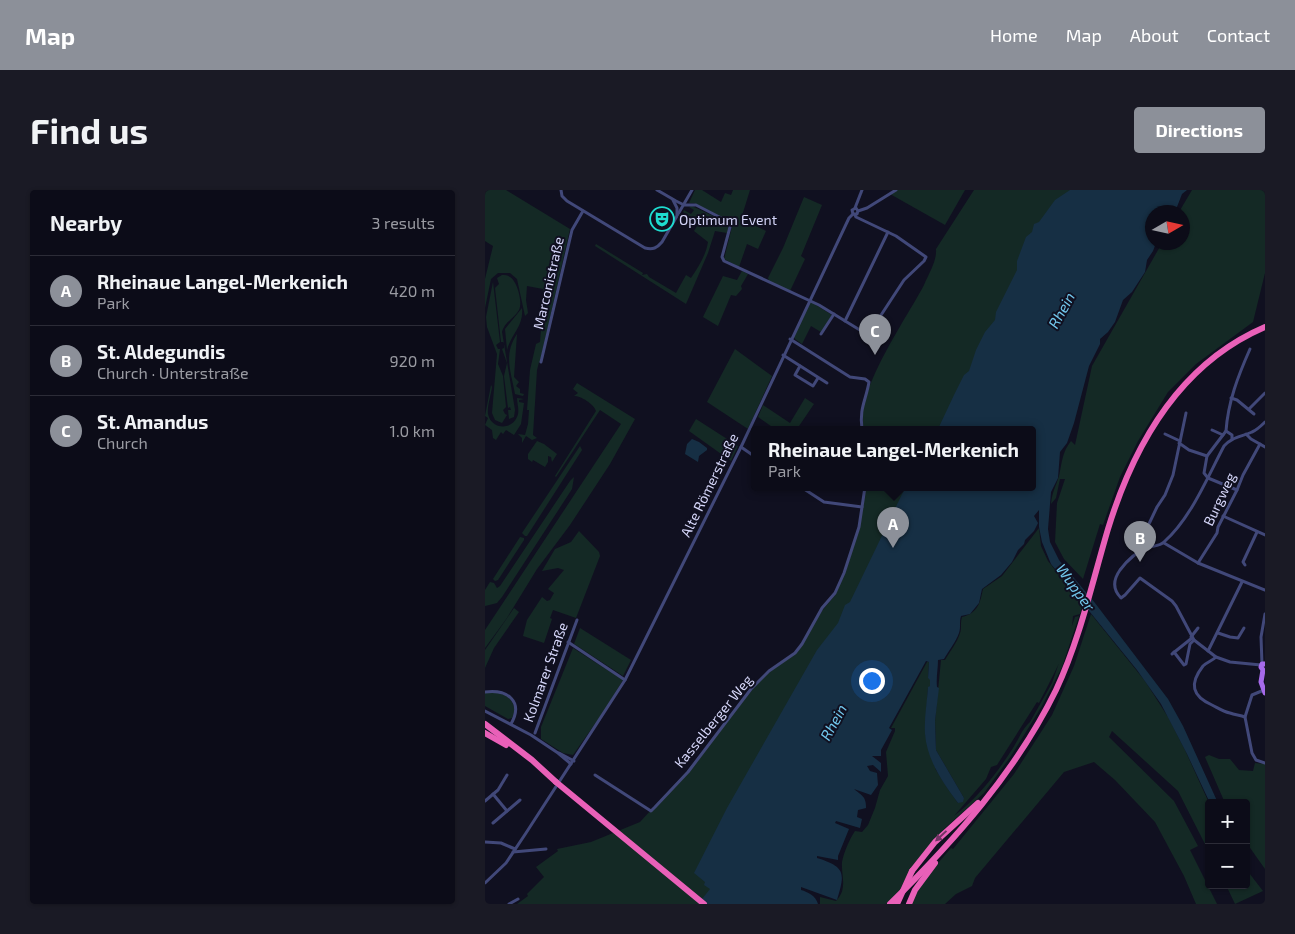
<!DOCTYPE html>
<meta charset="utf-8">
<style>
body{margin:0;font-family:"Exo 2",sans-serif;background:#1a1a25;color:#f1f3f6}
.controls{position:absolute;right:15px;bottom:15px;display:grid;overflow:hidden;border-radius:5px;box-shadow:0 1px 4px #0004}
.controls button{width:45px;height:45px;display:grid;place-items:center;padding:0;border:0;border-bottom:1px solid #2c2c37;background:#0c0c18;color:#f1f3f6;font:25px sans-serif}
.compass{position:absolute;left:660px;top:15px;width:45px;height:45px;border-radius:50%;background:#0c0c18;box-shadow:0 1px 4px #0004;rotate:81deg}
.you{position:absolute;left:386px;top:490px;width:18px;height:18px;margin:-12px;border:4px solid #fff;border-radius:50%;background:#1a73e8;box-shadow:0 0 0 8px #1a73e833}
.badge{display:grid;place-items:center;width:32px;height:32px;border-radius:50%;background:#8c9099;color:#fff;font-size:16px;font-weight:700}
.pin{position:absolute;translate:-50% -41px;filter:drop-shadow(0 1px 2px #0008)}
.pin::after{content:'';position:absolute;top:26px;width:18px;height:15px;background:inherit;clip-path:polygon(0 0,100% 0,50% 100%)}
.popup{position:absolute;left:266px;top:236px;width:285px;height:65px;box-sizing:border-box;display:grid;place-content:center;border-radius:5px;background:#0c0c18;filter:drop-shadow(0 1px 4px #0005);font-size:16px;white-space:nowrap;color:#9a9ba2}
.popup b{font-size:19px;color:#f1f3f6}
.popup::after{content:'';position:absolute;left:50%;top:100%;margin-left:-10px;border:10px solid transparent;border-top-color:#0c0c18}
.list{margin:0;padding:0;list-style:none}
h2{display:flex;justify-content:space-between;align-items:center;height:65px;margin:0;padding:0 20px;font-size:21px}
h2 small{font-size:16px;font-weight:400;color:#9a9ba2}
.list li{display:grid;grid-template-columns:32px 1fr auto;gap:15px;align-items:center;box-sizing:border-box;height:70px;padding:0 20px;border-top:1px solid #2c2c37}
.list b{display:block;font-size:19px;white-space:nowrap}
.list p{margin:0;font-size:16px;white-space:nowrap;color:#9a9ba2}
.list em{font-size:16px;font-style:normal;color:#9a9ba2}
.map{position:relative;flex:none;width:780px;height:714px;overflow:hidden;border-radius:5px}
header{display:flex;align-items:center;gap:30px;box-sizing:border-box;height:70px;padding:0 25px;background:#8c9099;color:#fff}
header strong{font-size:24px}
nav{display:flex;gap:28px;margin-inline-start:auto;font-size:18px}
.intro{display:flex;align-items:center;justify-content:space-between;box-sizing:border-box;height:120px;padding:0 30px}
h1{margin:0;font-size:35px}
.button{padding:12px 22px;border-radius:5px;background:#8c9099;color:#fff;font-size:18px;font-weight:700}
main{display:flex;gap:30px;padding:0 30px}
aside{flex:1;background:#0c0c18;border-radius:5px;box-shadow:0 1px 4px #0004}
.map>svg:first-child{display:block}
</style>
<header>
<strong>Map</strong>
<nav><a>Home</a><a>Map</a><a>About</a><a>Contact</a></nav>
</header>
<div class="intro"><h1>Find us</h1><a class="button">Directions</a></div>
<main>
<aside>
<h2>Nearby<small>3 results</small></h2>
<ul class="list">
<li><span class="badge">A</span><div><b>Rheinaue Langel-Merkenich</b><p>Park</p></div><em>420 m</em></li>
<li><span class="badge">B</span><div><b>St. Aldegundis</b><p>Church · Unterstraße</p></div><em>920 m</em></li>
<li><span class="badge">C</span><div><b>St. Amandus</b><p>Church</p></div><em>1.0 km</em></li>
</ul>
</aside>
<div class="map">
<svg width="780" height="714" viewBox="0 0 780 714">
<rect width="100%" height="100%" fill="#101020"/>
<g fill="#142925">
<path d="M 0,0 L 21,0 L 85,39 L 55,172 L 54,172 L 52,180 L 48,245 L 52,248 L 47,250 L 41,246 L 37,253 L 37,248 L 33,244 L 40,245 L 43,234 L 44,220 L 42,220 L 45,180 L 51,154 L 55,152 C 57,134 56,117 58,99 L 42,96 L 41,110 L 43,123 L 40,126 L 32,89 L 25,83 L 13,83 L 6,89 L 0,118 L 0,89 L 8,56 L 0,51 Z"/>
<polygon points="210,0 217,0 236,12 240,3 246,5 248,0 265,0 256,29 281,41 273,59 262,54 254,77 239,69 247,37 246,32 209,13 204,13"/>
<polygon points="412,0 480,0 460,35 405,4"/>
<path d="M 489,0 L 644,0 L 513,239 L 379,239 C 368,204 422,128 439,95 C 444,83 452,71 451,59 Z"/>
<path d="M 707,0 L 780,0 L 780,83 L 768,132 L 711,174 L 683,202 L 653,251 L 635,287 L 618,335 L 615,334 L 598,389 L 579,369 L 570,352 L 572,313 L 580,289 L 575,289 L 571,308 L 566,314 C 567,302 571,296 574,286 C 577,273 577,262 586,251 L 590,255 L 607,176 L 677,53 L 698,52 L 698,22 L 694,22 Z"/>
<polygon points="319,7 337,15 316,66 320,69 305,101 284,91 283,88 298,58"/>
<path d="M 207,16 L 241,32 L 244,36 L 235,66 L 242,43 L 230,41 L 223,63 L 201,114 L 110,56 L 111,54 L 158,83 L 157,85 L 162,84 L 164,87 L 191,103 L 201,85 L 206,88 C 214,76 221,65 223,52 L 209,41 L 214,33 L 198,22 L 199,20 L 206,24 L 209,20 L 204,17 Z"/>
<polygon points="257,81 263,84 256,96 257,99 251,106 246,105 233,136 218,127 238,86 252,90"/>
<path d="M 17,85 C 20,85 22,85 25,87 C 32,91 38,112 34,120 C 29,129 20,131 17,142 L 30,220 L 29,227 L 24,229 L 23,220 L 26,220 L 25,217 L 23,218 L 19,186 L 22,173 L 17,159 L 19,158 L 19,152 L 16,152 L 10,98 L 14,94 L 12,88 Z"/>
<polygon points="8,92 15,152 11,155 13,159 15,159 13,174 18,186 21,217 18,220 20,224 22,225 17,233 10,230 7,223 12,164 2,137 1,127"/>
<polygon points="326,112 347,125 336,142 326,136 317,154 310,149 308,146"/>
<path d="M 37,118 C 39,136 26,144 22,160 L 20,139 Z"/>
<path d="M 32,144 L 29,187 L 34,192 L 31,196 L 35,199 L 35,203 L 39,204 L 38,206 L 30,204 C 26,181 18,165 32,144 Z"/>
<polygon points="250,159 287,186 263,239 222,212"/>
<path d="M 92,193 L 150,229 L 125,274 L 85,335 L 52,379 L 22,428 L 0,458 L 0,440 L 136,234 L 115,220 L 71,287 L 70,286 L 111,221 C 109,214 96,206 89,206 L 93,203 L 88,199 Z"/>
<path d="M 6,195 L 7,197 C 6,205 2,216 3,224 C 6,239 26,241 32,227 C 35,221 32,214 32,208 L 39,209 L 34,210 L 34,212 L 39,213 L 36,234 L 29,245 L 21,240 L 18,244 L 16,242 L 11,250 L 8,248 L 7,240 L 0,235 L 3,228 L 0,226 Z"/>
<polygon points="320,208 329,214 312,239 290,239 273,227 278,215 305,233"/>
<polygon points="211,229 253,256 246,271 204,241"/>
<polygon points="52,251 59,254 72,264 67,272 66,267 63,266 63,272 60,277 48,270 47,272 43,269 43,264"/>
<polygon points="95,256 97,260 42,346 40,346 37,343"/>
<polygon points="89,287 87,299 17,407 12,413 0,416 0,400 5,392 9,393 12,398 15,396 85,291"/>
<polygon points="380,297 481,297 252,714 32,714 43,706 42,704 59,687 51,677 73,661 72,659 106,652 155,632 202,581 276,489 313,460 336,422 350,405 361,381 374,337"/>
<path d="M 554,338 L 556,356 L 563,371 L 598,414 L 595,424 L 588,426 C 587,452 566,490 554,513 L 552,512 L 512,575 L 506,577 L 501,589 L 469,626 C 493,608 512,583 528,558 C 534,549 537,539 545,532 L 567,493 L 590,427 L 594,426 L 577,477 L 557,516 L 526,566 L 499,603 L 460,638 L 420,690 L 415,700 L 401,714 L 335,714 L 335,707 L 351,711 C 363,699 356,686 357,672 C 359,662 364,650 370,641 L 377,642 L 383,635 L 390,618 L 395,600 L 403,586 L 401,562 L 410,541 L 410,538 L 406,538 L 442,472 L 444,472 L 443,488 L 445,489 L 445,496 L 443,498 L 440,543 L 451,580 L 463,599 L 473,613 L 479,608 L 451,560 L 450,531 L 456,470 L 460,470 C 465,461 472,453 475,443 C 477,438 475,433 477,427 C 493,423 495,413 498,399 L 517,386 Z"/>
<polygon points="94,341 114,362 115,366 91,428 68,420 65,428 67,429 59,453 38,446 42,430 57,407 62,411 65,410 69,403 63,399 79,380 73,378 57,381 70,359 86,352"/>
<polygon points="35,347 39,348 39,350 13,390 10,391 8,389"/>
<polygon points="29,418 34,422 9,458 0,478 0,460"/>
<path d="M 606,424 L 660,491 L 683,527 L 700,560 L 724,613 L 724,662 L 693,601 L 627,541 L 624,547 L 689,611 L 713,656 L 705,660 L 732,714 L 711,714 L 699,686 L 670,632 L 630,590 L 609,572 L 579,582 L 490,688 L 487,696 L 471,704 L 460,714 L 426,714 C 436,693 451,675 466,658 L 468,659 L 529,584 L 567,525 L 589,476 Z"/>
<polygon points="95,438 146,470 138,486 89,454"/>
<polygon points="88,458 138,490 119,521 88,565 78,563 56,549 56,537"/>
<path d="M 0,503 C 4,503 9,502 13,503 C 26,505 33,517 27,528 L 23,529 L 0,516 Z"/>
<polygon points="724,565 734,569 745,569 754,580 768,581 770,573 780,574 780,679 763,655 761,644 761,613 740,613 720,567"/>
<polygon points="761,679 778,701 750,714 741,695 761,695"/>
</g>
<g fill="#162f44">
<path d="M 585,0 L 702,0 L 697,4 L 690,22 L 668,22 L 668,52 L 671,53 L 668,61 L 662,70 L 660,82 L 647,102 L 638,110 L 630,132 L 623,142 L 615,149 L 615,154 L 604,176 L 589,233 L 582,253 L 575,262 L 573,288 L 566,302 L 563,339 L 565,352 L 574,370 L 610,413 L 683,509 L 698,536 L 733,613 L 725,613 L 702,564 L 676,514 L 652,480 L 566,374 L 557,352 L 554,337 L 554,320 L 549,326 L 553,333 L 549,341 L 540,350 L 539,354 L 533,360 L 527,372 L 516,385 L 497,399 L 494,413 L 485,424 L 476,426 C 474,432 476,437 474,443 C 471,452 464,460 459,469 L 453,470 C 453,479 451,488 452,497 L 454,498 L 450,531 L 451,560 L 479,608 L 478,612 L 473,613 C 458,593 442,570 440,544 C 439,529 442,512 443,497 L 445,496 L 445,490 L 443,488 L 444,472 L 441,471 L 404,538 L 407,540 L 396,560 L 396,566 L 387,566 L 396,573 L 396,582 L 388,575 L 382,576 L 385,581 L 392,583 L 393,595 L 386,605 L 369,599 C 377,606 381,606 381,618 L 373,620 L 372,627 L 377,629 L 375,638 L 351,631 L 350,633 L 364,639 L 353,666 L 353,670 L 332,666 L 332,668 C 361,677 360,683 352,710 L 316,697 L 316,700 C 323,702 331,706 333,714 L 213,714 L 225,699 L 219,695 L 220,692 L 209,683 L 242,618 L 332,460 L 353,433 L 360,415 L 365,412 L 420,298 L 422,297 L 547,297 L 547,239 L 453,239 L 469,205 L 479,185 L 484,181 L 491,160 L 500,142 L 510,130 L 511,122 L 532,80 L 532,71 L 541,47 L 547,42 L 549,34 L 554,32 L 570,10 Z"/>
<polygon points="207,249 214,252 222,258 222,260 214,266 213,272 200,264 202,254"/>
</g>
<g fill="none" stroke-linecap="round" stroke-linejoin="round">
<g stroke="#414879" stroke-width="3">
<path d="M 76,0 L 77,6 L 82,11 L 160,58 C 168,60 172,58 177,52 L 207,0"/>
<polyline points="172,0 191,11 199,15 211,15 244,32 245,37 237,67 239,71 334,115 383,145 419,90 439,71 441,67 411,46 371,27 370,25"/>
<polyline points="188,10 192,18 192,25"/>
<polyline points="370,18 377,0"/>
<polyline points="368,24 372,24 373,21 382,18 411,0"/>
<polyline points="360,131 403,42"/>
<polyline points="336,144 349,124"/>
<path d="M 305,149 L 365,187 L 380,189 L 384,192 C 381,210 374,219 377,239"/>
<polyline points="298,165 342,193"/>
<polyline points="56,172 87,40 98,21"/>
<polyline points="315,176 310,185 328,196 333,188"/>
<polyline points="746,208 752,210 769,224"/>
<polyline points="764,219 780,203"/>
<polyline points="727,240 738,245"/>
<polyline points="680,244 695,251"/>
<polyline points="761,244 766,249 780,257"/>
<path d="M 747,249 L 747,245 L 741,241 C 743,212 753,186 765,159"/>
<polyline points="694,253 704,260 722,266"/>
<polyline points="256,257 269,266"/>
<polyline points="723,288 719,283 722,266 741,241"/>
<polyline points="723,288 752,300"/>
<polyline points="316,297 339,312 377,317"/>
<polyline points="738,326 780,345"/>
<polyline points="645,349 656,361"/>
<polyline points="649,352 662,338 672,317 680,305 688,285 701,223"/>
<polyline points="679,353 713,373 780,400"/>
<polyline points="713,373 732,343 733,337 752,300 758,285 775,254"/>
<polyline points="760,375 758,372 772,342"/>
<polyline points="733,443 745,447 753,448 759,438"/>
<polyline points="706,447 713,438"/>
<polyline points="83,452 140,490"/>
<polyline points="723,461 757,392"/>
<polyline points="689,462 699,475 701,474 705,454 709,450"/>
<polyline points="687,464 707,448"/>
<path d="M 731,467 C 727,471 722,472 718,476 C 704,494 707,506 727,515 C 733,518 739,522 745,523 C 750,525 755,525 760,527"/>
<polyline points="777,474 776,447 780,424"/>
<path d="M 776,475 L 745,472 L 731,467 L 709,450 L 691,416 L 687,411 L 655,388 L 640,405 L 636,408 C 628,400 628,390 635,380 C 641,372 651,362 662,358 C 667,356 675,356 679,352 C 706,328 722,288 739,256 C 747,247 756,247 767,242 C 772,240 776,236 780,232"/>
<polyline points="779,500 767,505 760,527 767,563 771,570 780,573"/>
<path d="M 0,502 C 22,499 39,511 26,534"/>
<polyline points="0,521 46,545 73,563 86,574"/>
<polyline points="50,543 92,430"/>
<polyline points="74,563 89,571"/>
<polyline points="110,585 166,621 170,617 203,582 266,499 284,481 310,463 317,454 337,418 350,403 359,383 374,337 380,297"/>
<polyline points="8,604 22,621"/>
<polyline points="0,611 13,600 22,585"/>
<polyline points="8,633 35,610"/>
<polyline points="0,652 16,653 30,659"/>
<polyline points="28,662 61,659"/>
<polyline points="0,693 21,673 41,643 140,490 256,257 364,28 368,24 367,20 371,18 373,21"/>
<polyline points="24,714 33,709"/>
</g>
<polyline stroke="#a66aea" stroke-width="5" points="780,474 777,474 776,477 778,480 776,492 780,503"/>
<g stroke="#e960b8" stroke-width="6">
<polyline points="0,534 47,570 71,592"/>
<polyline points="0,543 21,555"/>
<polyline points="427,681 450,652 493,613"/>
<path d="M 405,714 C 469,651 531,582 571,500 C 595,449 607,393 623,339 C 649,254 696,173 780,137"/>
<polyline points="424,714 430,700 450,673"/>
</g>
<g stroke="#e960b8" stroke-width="6">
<polyline points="71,592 219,714"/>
<polyline points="412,714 427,681"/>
</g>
</g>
<defs><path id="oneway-solid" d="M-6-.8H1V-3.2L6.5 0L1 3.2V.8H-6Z" transform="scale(1.25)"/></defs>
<use fill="#723464" href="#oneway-solid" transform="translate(456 646) rotate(137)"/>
<defs>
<g id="theatre-ring" transform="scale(1.25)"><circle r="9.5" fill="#101020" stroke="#1edcd0" stroke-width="1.5"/><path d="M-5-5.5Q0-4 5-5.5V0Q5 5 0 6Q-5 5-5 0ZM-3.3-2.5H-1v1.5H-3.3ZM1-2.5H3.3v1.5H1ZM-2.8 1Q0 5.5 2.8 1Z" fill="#1edcd0"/></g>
</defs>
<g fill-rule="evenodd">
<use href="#theatre-ring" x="177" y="29"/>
</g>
<g text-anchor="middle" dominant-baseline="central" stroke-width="4" stroke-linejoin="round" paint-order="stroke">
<g font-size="14" fill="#d5d6f9" stroke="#101020" text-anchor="start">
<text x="194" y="29">Optimum Event</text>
</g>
<g font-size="14" fill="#d5d6f9" stroke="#101020">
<text transform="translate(63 93) rotate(-77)">Marconistraße</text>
<text transform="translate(224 295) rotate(-64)">Alte Römerstraße</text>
<text transform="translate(734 309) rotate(-65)">Burgweg</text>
<text transform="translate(60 482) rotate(-70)">Kolmarer Straße</text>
<text transform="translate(228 531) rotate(-51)">Kasselberger Weg</text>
</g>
<g font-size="15" font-style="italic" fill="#71c6eb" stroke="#101020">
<text transform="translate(576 120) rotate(-61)">Rhein</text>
<text transform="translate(591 397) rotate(54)">Wupper</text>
<text transform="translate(348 532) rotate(-61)">Rhein</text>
</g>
</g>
</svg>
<div class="controls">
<button>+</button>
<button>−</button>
</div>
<svg class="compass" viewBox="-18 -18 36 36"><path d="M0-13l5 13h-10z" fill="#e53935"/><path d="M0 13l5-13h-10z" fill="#9a9ba2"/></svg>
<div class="you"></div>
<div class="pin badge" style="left:408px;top:358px">A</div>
<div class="popup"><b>Rheinaue Langel-Merkenich</b>Park</div>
<div class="pin badge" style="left:655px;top:372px">B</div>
<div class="pin badge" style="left:390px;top:165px">C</div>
</div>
</main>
